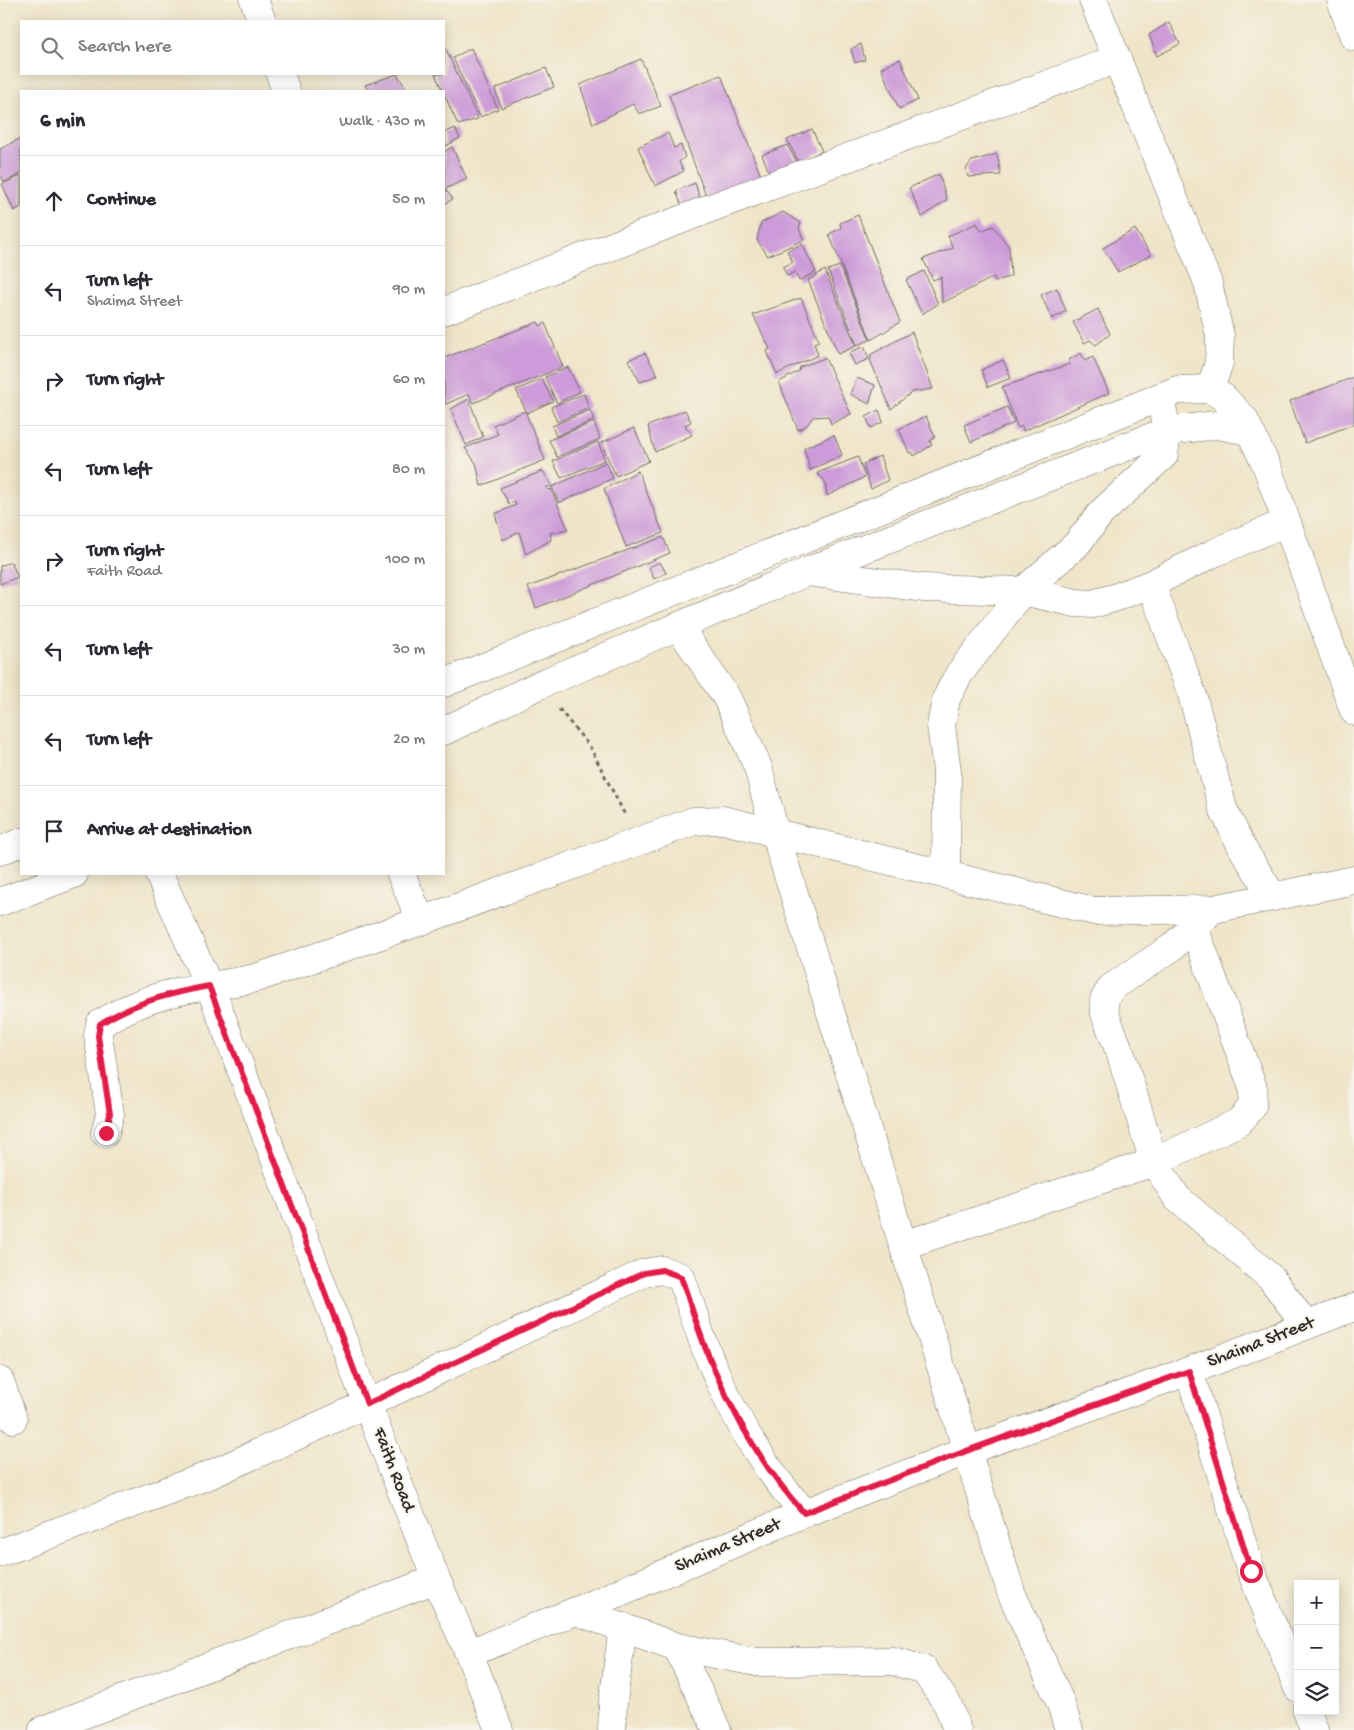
<!DOCTYPE html>
<meta charset="utf-8">
<style>
body{margin:0;font-family:"Gochi Hand",sans-serif;background:#f7f7f7;color:#2b2b33}
.controls{position:absolute;right:15px;bottom:15px;display:grid;overflow:hidden;border-radius:0px;box-shadow:0 2px 12px #0003}
.controls button{width:45px;height:45px;display:grid;place-items:center;padding:0;border:0;border-bottom:1px solid #e1e1e2;background:#fff;color:#2b2b33;font:25px sans-serif}
.stop{position:absolute;width:15px;height:15px;margin:-11px;border:4px solid #e11d48;border-radius:50%;background:#fff}
.stop.end{background:#e11d48;border-color:#fff;box-shadow:0 1px 5px #0008}
.list{margin:0;padding:0;list-style:none}
h2{display:flex;justify-content:space-between;align-items:center;height:65px;margin:0;padding:0 20px;font-size:21px}
h2 small{font-size:16px;font-weight:400;color:#7c7c81}
.list li{display:grid;grid-template-columns:32px 1fr auto;gap:15px;align-items:center;box-sizing:border-box;height:90px;padding:0 20px;border-top:1px solid #e1e1e2}
.list b{display:block;font-size:19px;white-space:nowrap}
.list p{margin:0;font-size:16px;white-space:nowrap;color:#7c7c81}
.list em{font-size:16px;font-style:normal;color:#7c7c81}
.icon{flex:none;width:28px;height:28px;fill:none;stroke:currentColor;stroke-width:2;stroke-linecap:round;stroke-linejoin:round}
.map{position:relative;flex:none;width:1354px;height:1730px;overflow:hidden}
.search{position:absolute;background:#fff;box-shadow:0 2px 12px #0003;left:20px;top:20px;width:425px;height:55px;display:flex;align-items:center;gap:12px;box-sizing:border-box;padding:0 18px;border-radius:0px;color:#7c7c81;font-size:19px}
.panel{position:absolute;background:#fff;box-shadow:0 2px 12px #0003;left:20px;top:90px;width:425px;height:785px;border-radius:0px}
.map>svg:first-child{display:block}
</style>
<div class="map">
<svg width="1354" height="1730" viewBox="0 0 1354 1730">
<rect width="100%" height="100%" fill="#f7f3e8"/>
<filter id="ink" filterUnits="userSpaceOnUse"><feTurbulence type="fractalNoise" baseFrequency=".02" numOctaves="2"/><feDisplacementMap in="SourceGraphic" scale="10" xChannelSelector="R" yChannelSelector="G"/><feConvolveMatrix kernelMatrix="1 2 1 2 8 2 1 2 1" color-interpolation-filters="sRGB"/></filter>
<filter id="wash" filterUnits="userSpaceOnUse"><feTurbulence type="fractalNoise" baseFrequency=".0096" numOctaves="4" result="noise"/><feDisplacementMap in="SourceGraphic" scale="20" xChannelSelector="R" yChannelSelector="G"/><feGaussianBlur stdDeviation="1.12" result="paint"/><feColorMatrix in="noise" values="0 0 0 0 0 0 0 0 0 0 0 0 0 0 0 0 0 1.4 0 .05"/><feComposite in="paint" operator="in"/></filter>
<g filter="url(#wash)">
<rect width="100%" height="100%" fill="#efe5c9"/>
<g id="blocks">
<g fill="#cd9bd9">
<polygon points="1169,22 1180,44 1157,56 1149,35"/>
<polygon points="861,44 865,60 855,63 851,49"/>
<polygon points="444,45 478,119 458,125 435,74 444,74"/>
<polygon points="471,48 498,109 480,117 453,58"/>
<polygon points="641,59 661,106 639,114 633,104 593,124 580,85"/>
<polygon points="900,59 918,100 899,109 881,68"/>
<polygon points="546,68 554,87 501,108 495,89"/>
<polygon points="397,74 408,91 368,91 365,85"/>
<polygon points="721,75 761,176 707,199 669,95"/>
<polygon points="455,128 460,138 446,146 444,133"/>
<polygon points="812,129 822,151 799,162 787,140"/>
<polygon points="668,133 674,148 681,145 685,157 679,162 684,171 655,186 638,147"/>
<polygon points="21,138 21,174 4,182 0,174 0,149"/>
<polygon points="787,145 798,164 771,176 762,155"/>
<polygon points="452,147 467,179 445,189 453,199 444,204 444,152"/>
<polygon points="997,154 1001,175 968,177 966,169 972,161"/>
<polygon points="939,174 947,200 922,217 909,188"/>
<polygon points="21,176 21,207 14,211 2,184"/>
<polygon points="695,183 702,205 684,211 676,191"/>
<polygon points="783,212 801,223 799,229 804,240 768,256 757,240 761,223"/>
<polygon points="858,215 900,322 871,340 829,234 841,228 840,223"/>
<polygon points="977,223 981,231 993,226 1009,247 1011,276 995,282 994,277 942,303 941,277 933,280 923,259 953,248 948,236"/>
<polygon points="1135,229 1151,255 1118,272 1103,248"/>
<polygon points="802,244 816,272 799,281 795,272 787,276 783,267 793,262 787,251"/>
<polygon points="840,266 870,340 857,345 828,270"/>
<polygon points="825,270 856,346 838,354 808,280"/>
<polygon points="924,271 938,304 922,314 906,280"/>
<polygon points="1057,288 1066,311 1052,319 1041,295"/>
<polygon points="801,298 819,341 814,343 818,355 777,374 767,351 770,349 753,315"/>
<polygon points="1098,309 1110,334 1096,345 1090,340 1084,343 1073,322"/>
<polygon points="538,322 540,326 545,323 563,367 473,403 469,394 446,404 444,399 444,358"/>
<polygon points="912,332 933,389 912,392 891,409 870,360 872,357 870,355"/>
<polygon points="864,346 869,359 855,365 849,353"/>
<polygon points="645,353 658,375 640,382 628,360"/>
<polygon points="1081,353 1085,361 1093,357 1109,393 1023,431 1022,426 1018,428 1002,387 1070,364 1069,360"/>
<polygon points="825,358 851,414 831,424 828,416 813,417 806,426 798,430 779,382 799,371 800,367"/>
<polygon points="1003,360 1011,378 988,387 981,370"/>
<polygon points="568,367 580,392 557,403 545,377"/>
<polygon points="1354,377 1354,424 1305,443 1290,401"/>
<polygon points="857,378 875,385 869,404 850,394"/>
<polygon points="542,379 553,401 527,413 516,390"/>
<polygon points="584,394 589,408 557,422 551,407"/>
<polygon points="469,399 483,437 466,445 451,409"/>
<polygon points="1007,407 1014,423 971,442 964,425"/>
<polygon points="590,410 594,420 556,436 552,426"/>
<polygon points="685,410 691,422 685,425 692,435 655,452 648,426"/>
<polygon points="879,410 883,422 871,428 866,417"/>
<polygon points="525,411 545,460 481,486 476,463 465,448 498,434 493,425"/>
<polygon points="926,416 935,437 930,441 932,445 914,456 912,452 909,453 899,429"/>
<polygon points="594,422 600,439 557,457 549,440"/>
<polygon points="634,428 649,461 616,476 601,443"/>
<polygon points="834,435 842,455 810,470 804,448"/>
<polygon points="598,442 605,460 561,478 553,461"/>
<polygon points="880,456 888,480 871,489 863,464"/>
<polygon points="858,457 865,477 827,496 825,481 817,473"/>
<polygon points="606,462 613,478 559,503 552,487"/>
<polygon points="543,471 552,486 546,487 548,490 551,489 568,529 550,533 551,540 526,554 519,532 503,540 495,514 516,505 515,502 509,504 500,488"/>
<polygon points="638,471 663,533 626,547 604,489"/>
<polygon points="663,537 670,553 536,608 528,587"/>
<polygon points="11,562 18,577 0,584 0,566"/>
<polygon points="660,562 666,573 654,579 649,567"/>
</g>
</g>
</g>
<g filter="url(#ink)">
<use href="#blocks" fill-opacity="0" stroke="#706c62" stroke-width="1"/>
<g fill="none" stroke-linecap="round" stroke-linejoin="round">
<g stroke="#706c62" stroke-width="29">
<g id="street">
<polyline points="254,0 262,21"/>
<polyline points="1093,0 1208,283 1220,336 1219,363 1210,389"/>
<polyline points="1341,0 1354,37"/>
<polyline points="280,74 286,91"/>
<polyline points="444,311 724,203 1117,59"/>
<polyline points="808,571 1167,431 1217,425 1249,431"/>
<polyline points="1151,584 1192,694 1223,809 1244,851 1273,897"/>
<polyline points="679,627 727,698 758,767 775,833 1011,1592 1061,1704 1069,1730"/>
<polyline points="444,731 539,685 807,572 923,588 1023,591 1076,603 1092,604 1114,598 1151,584 1216,552 1287,522"/>
<polyline points="946,873 947,771 941,726 946,699 959,674 1023,591 1076,545 1101,513 1164,455 1167,431 1160,397"/>
<polyline points="159,874 215,1000 367,1404 436,1579 469,1653 499,1730"/>
<polyline points="401,874 421,921"/>
<polyline points="0,902 74,874"/>
<polyline points="1206,916 1171,948 1111,988 1104,1000 1105,1014 1121,1055 1154,1162 1177,1198 1271,1278 1306,1325"/>
<path d="M 105,1133 L 110,1114 L 98,1035 L 100,1024 C 132,1003 172,991 209,986 C 226,983 242,982 259,977 L 421,921 L 694,821 L 723,820 L 1094,911 L 1214,909 L 1354,880"/>
<polyline points="904,1245 1154,1162 1239,1122 1252,1107 1253,1088 1194,927"/>
<polyline points="1189,1371 1251,1571 1298,1688"/>
<polyline points="0,1381 13,1419"/>
<path d="M 0,1553 L 207,1476 L 367,1404 L 644,1273 L 662,1270 L 681,1277 C 692,1308 701,1341 715,1371 C 736,1421 767,1473 805,1513"/>
<polyline points="576,1611 677,1647 757,1662 893,1661 924,1670 948,1705 957,1730"/>
<polyline points="677,1647 717,1730"/>
<polyline points="469,1653 576,1611 805,1513 969,1450 1189,1371 1354,1307"/>
<polyline points="1307,1711 1314,1730"/>
<polyline points="43,1730 436,1579"/>
<polyline points="612,1730 613,1702 623,1627"/>
</g>
</g>
<g stroke="#706c62" stroke-width="29">
<g id="secondary">
<polyline points="444,683 1178,390 1210,389 1223,397 1244,419 1267,467 1354,711"/>
<polyline points="0,851 21,842"/>
</g>
</g>
<polyline stroke="#706c62" stroke-width="3" stroke-dasharray="4 4" stroke-linecap="butt" points="559,709 590,747 625,815"/>
<use href="#street" stroke="#fff" stroke-width="28"/>
<use href="#secondary" stroke="#fff" stroke-width="28"/>
</g>
</g>
<g fill="none" stroke-linecap="round" stroke-linejoin="round" filter="url(#ink)">
<path stroke="#e11d48" stroke-width="6" d="M 106,1133 L 110,1114 L 98,1036 L 100,1024 C 132,1003 171,993 209,986 L 367,1404 L 644,1273 L 662,1270 L 681,1277 C 692,1308 701,1341 715,1371 C 737,1422 767,1472 804,1513 L 969,1450 L 1189,1371 L 1251,1571"/>
</g>
<g text-anchor="middle" dominant-baseline="central" stroke-width="4" stroke-linejoin="round" paint-order="stroke">
<g font-size="19" fill="#2b2b2b" stroke="#f7f3e8">
<text transform="translate(1261 1343) rotate(-21)">Shaima Street</text>
<text transform="translate(393 1470) rotate(69)">Faith Road</text>
<text transform="translate(728 1546) rotate(-23)">Shaima Street</text>
</g>
</g>
</svg>
<div class="controls">
<button>+</button>
<button>−</button>
<button><svg class="icon" aria-label="layers" viewBox="0 0 24 24"><path d="M12 4l9 5-9 5-9-5zM3 14l9 5 9-5"/></svg></button>
</div>
<div class="stop" style="left:1251px;top:1571px"></div>
<div class="stop end" style="left:106px;top:1133px"></div>
<div class="search"><svg class="icon" aria-label="search" viewBox="0 0 24 24"><circle cx="10" cy="10" r="6"/><path d="M15 15l6 6"/></svg>Search here</div>
<section class="panel">
<h2>6 min<small>Walk · 430 m</small></h2>
<ul class="list">
<li><svg class="icon" aria-label="ahead" viewBox="0 0 24 24"><path d="M12 20V5M6 11l6-6 6 6"/></svg><div><b>Continue</b></div><em>50 m</em></li>
<li><svg class="icon" aria-label="left" viewBox="0 0 24 24"><path d="M17 20v-9H6M10 6l-5 5 5 5"/></svg><div><b>Turn left</b><p>Shaima Street</p></div><em>90 m</em></li>
<li><svg class="icon" aria-label="right" viewBox="0 0 24 24"><path d="M7 20v-9h11M14 6l5 5-5 5"/></svg><div><b>Turn right</b></div><em>60 m</em></li>
<li><svg class="icon" aria-label="left" viewBox="0 0 24 24"><path d="M17 20v-9H6M10 6l-5 5 5 5"/></svg><div><b>Turn left</b></div><em>80 m</em></li>
<li><svg class="icon" aria-label="right" viewBox="0 0 24 24"><path d="M7 20v-9h11M14 6l5 5-5 5"/></svg><div><b>Turn right</b><p>Faith Road</p></div><em>100 m</em></li>
<li><svg class="icon" aria-label="left" viewBox="0 0 24 24"><path d="M17 20v-9H6M10 6l-5 5 5 5"/></svg><div><b>Turn left</b></div><em>30 m</em></li>
<li><svg class="icon" aria-label="left" viewBox="0 0 24 24"><path d="M17 20v-9H6M10 6l-5 5 5 5"/></svg><div><b>Turn left</b></div><em>20 m</em></li>
<li><svg class="icon" aria-label="arrive" viewBox="0 0 24 24"><path d="M6 21V4h12l-3 4 3 4H6"/></svg><div><b>Arrive at destination</b></div></li>
</ul>
</section>
</div>
